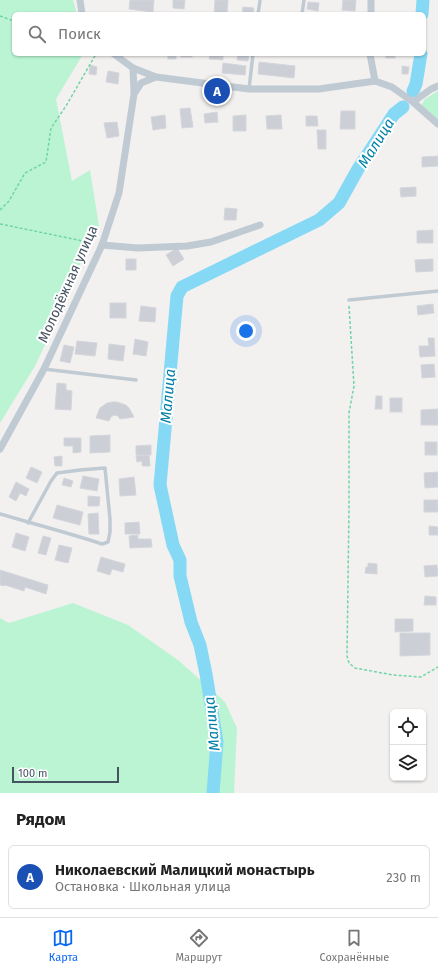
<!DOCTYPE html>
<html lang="ru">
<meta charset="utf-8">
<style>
body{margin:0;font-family:"Fira Sans",sans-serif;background:#f2f2f2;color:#222}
.controls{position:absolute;right:12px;bottom:12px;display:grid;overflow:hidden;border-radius:6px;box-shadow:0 1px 3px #0004}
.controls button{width:36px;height:36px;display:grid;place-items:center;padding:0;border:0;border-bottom:1px solid #e0e0e0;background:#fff;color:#222;font:20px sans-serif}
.scale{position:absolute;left:12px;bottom:10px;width:107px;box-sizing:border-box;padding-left:4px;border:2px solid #465360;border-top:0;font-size:11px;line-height:14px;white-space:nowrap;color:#465360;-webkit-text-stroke:3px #fff;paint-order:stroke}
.you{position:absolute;left:246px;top:331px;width:14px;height:14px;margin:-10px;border:3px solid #fff;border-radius:50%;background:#1a73e8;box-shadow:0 0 0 6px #1a73e833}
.badge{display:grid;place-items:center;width:26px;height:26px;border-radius:50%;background:#0868f4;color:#fff;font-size:13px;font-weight:700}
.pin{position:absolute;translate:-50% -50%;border:2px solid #fff;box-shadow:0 1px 4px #0006}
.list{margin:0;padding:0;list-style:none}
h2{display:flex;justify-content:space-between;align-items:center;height:52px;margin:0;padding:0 16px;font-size:17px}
h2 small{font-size:13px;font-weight:400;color:#767676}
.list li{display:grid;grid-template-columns:26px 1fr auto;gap:12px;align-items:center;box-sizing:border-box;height:64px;margin:0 8px 8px;padding:0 8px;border:1px solid #e0e0e0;border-radius:6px}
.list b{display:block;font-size:15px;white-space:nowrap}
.list p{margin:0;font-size:13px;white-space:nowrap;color:#767676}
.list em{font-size:13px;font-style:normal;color:#767676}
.icon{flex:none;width:22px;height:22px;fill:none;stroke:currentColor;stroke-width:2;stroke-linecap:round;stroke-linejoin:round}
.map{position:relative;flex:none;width:438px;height:793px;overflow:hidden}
.search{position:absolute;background:#fff;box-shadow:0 1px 3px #0004;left:12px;right:12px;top:12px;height:44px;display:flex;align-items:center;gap:10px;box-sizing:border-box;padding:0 14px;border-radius:6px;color:#767676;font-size:15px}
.sheet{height:124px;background:#fff}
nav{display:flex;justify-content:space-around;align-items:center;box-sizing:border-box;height:56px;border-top:1px solid #e0e0e0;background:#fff;font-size:11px;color:#767676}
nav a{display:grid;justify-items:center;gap:2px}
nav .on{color:#0868f4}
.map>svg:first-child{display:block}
</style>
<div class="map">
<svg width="438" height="793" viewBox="0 0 438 793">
<rect width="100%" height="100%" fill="#f3f0f0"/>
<g fill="#bbf4d3">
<polygon points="0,0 73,0 77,14 14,14 14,54 83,54 56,99 72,181 90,170 99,226 83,257 64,304 35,366 0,423"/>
<polygon points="438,91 438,119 422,106 422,104 425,99"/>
<polygon points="73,603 128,625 178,660 225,702 237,728 234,793 0,793 0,618 9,623"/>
</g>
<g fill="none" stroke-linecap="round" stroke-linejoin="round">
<g stroke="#85d9f4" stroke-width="13">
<polyline points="422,14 423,0"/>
<polyline points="413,91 416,84 421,54"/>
<polyline points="213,793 217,742 206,674 200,645 191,622 180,576 180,560 173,545 160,485 177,296 182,287 319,220 339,203 358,169 394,114 403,107"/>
</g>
</g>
<g fill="#cccfd6" stroke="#d4d6dc">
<polygon points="130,0 154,0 153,12 129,9"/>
<polygon points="173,0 185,0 184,9 173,8"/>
<polygon points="215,0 228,0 227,14 214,14"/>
<polygon points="343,0 356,0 355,11 342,10"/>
<polygon points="308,2 319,3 318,11 307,9"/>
<polygon points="243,7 254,8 253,14 242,14"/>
<rect x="168" y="54" width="8" height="5"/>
<rect x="181" y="54" width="11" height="3"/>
<polygon points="210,54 223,54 223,60 209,59"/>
<polygon points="238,54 249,54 248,61 237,60"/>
<rect x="386" y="54" width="9" height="4"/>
<polygon points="259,62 295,66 294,78 258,74"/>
<polygon points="223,63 246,66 245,75 222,73"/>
<polygon points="90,65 97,67 96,75 89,74"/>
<polygon points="402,66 409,67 408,74 402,74"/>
<polygon points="108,71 119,73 118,84 106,82"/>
<polygon points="190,108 193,127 182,128 180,109"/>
<polygon points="341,111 355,111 355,129 340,129"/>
<polygon points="217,112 218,122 205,123 204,114"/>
<polygon points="165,115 166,128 153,130 151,117"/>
<polygon points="246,115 246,131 233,131 233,116"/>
<polygon points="281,115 282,129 267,129 266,116"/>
<polygon points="306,116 317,116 318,126 306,126"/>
<polygon points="117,122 119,136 107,138 104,123"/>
<polygon points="317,130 326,130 326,149 318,149"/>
<polygon points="438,156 438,166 422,167 422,157"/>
<polygon points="416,187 416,196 401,197 400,188"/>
<polygon points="225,208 237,209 236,220 224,220"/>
<polygon points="433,230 433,243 417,243 417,231"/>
<polygon points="177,248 184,259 173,266 166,255"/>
<rect x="126" y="259" width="10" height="11"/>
<polygon points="433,259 433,271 416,272 415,260"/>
<rect x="110" y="303" width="16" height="15"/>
<polygon points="433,304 434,313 418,315 417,306"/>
<polygon points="141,306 156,308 155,322 139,321"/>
<polygon points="428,338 434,338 435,356 420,357 419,346 429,346"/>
<polygon points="135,339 148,342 146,356 133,354"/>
<polygon points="77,341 97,343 95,356 75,354"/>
<polygon points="109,344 125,346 123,361 108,359"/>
<polygon points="64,345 74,347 70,363 60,361"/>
<polygon points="434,364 435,377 422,378 421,365"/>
<polygon points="57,383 66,384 66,390 72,391 71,410 55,409"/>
<polygon points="376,396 382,396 382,409 375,409"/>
<rect x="390" y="398" width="12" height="14"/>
<polygon points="112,402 117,402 126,405 129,408 134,417 120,419 118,416 114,415 111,417 109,421 96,418 100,408 107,403"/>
<polygon points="438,409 438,425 421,425 421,410"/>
<polygon points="110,435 110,452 90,453 90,436"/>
<polygon points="64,438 81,438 81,452 73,453 73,446 64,446"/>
<rect x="425" y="442" width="12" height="13"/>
<polygon points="151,445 151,455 136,455 136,446"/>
<polygon points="149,455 150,466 142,466 142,461 137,462 136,456"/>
<polygon points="62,456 62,466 55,466 54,457"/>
<polygon points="31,467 42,472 37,483 26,478"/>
<polygon points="438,472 438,487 425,488 424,473"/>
<polygon points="83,476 99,479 97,491 80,488"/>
<polygon points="134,477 136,495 120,496 119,479"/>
<polygon points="64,478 73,481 71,487 62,485"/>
<polygon points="16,482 29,489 26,496 20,493 16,501 9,497"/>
<polygon points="88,496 100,497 99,506 88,506"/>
<rect x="424" y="500" width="14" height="12"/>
<polygon points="57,505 83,512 80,525 53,518"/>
<polygon points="98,513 99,534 89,534 88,514"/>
<polygon points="139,522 140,534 125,534 125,523"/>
<polygon points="429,526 438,527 438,535 429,535"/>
<polygon points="16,533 29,537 25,551 12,547"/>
<polygon points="138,535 138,539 151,539 152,547 130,548 129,536"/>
<polygon points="43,536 51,538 46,555 38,553"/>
<polygon points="59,545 72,548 68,563 55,560"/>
<polygon points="101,557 125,564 123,572 112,569 110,575 97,571"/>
<polygon points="368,563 377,564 377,574 365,573 366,567 368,567"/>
<polygon points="437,565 438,576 425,577 424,566"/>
<polygon points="0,570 48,585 46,594 25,587 24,591 5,585 4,586 0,585"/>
<polygon points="425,596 436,597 436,605 424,605"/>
<polygon points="395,619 413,619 413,631 395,632"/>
<polygon points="400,633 430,633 430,655 400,656"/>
</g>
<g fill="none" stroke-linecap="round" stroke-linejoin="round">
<g stroke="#70d5a6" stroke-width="1.5" stroke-dasharray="3 2" stroke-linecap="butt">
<polyline points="0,16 14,21"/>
<polyline points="0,210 9,201 25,173 46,162 51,128 66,106 96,54"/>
<polyline points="0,224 83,241 98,237"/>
<polyline points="349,306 354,386 349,413 349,508 347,656 349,663 355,668 393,675 421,677 438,667"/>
</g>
<g stroke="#c0cad3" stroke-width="3.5">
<polyline points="258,14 260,1"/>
<polyline points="302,14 304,0"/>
<polyline points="249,89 253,54"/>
<polyline points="349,300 438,291"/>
<polyline points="44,369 136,380"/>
<path d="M 0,514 C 34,524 69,533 102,544 L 108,542 L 110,532 L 110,519 L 105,468 L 80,470 L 57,473 L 51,481 L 28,523"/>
</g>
<g stroke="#c0cad3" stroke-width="7">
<polyline points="80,0 82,14"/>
<polyline points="371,14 371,0"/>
<polyline points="114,54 133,68 156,77 249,89 319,89 375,81 392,87 413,102 431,89 438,86"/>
<polyline points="370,54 375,81"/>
<polyline points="133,68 134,92"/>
<polyline points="413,102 438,124"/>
<polyline points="102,245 138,248 187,246 211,242 260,225"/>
<polyline points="0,449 44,369 102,245 119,193 134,94 141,83 156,77"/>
</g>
</g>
<g text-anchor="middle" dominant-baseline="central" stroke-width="4" stroke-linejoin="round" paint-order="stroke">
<g font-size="14" fill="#465360" stroke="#fff">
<text transform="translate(68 284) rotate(-66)">Молодёжная улица</text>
</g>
<g font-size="15" font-style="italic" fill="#0280a8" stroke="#fff">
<text transform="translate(376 143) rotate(-58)">Малица</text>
<text transform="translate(168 396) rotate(-85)">Малица</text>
<text transform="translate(212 724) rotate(-96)">Малица</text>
</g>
</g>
</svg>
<div class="controls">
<button><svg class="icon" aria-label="locate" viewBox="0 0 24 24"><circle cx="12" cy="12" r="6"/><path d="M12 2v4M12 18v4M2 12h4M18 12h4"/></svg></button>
<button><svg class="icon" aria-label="layers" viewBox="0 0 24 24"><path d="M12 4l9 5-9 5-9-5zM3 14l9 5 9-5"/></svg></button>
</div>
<div class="scale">100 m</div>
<div class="you"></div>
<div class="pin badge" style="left:217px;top:91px;background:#1a4fb4">A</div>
<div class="search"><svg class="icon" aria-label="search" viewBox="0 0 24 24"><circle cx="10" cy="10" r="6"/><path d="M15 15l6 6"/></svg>Поиск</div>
</div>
<section class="sheet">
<h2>Рядом<small></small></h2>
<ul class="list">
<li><span class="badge" style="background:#1a4fb4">A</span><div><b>Николаевский Малицкий монастырь</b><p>Остановка · Школьная улица</p></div><em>230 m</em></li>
</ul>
</section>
<nav>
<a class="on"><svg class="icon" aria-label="map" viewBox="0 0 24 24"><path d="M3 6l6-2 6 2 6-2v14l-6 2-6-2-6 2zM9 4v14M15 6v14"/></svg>Карта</a>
<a><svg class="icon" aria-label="directions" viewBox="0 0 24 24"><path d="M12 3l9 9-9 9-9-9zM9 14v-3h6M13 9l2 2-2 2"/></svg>Маршрут</a>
<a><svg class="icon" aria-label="saved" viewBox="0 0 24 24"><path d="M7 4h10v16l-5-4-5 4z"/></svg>Сохранённые</a>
</nav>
